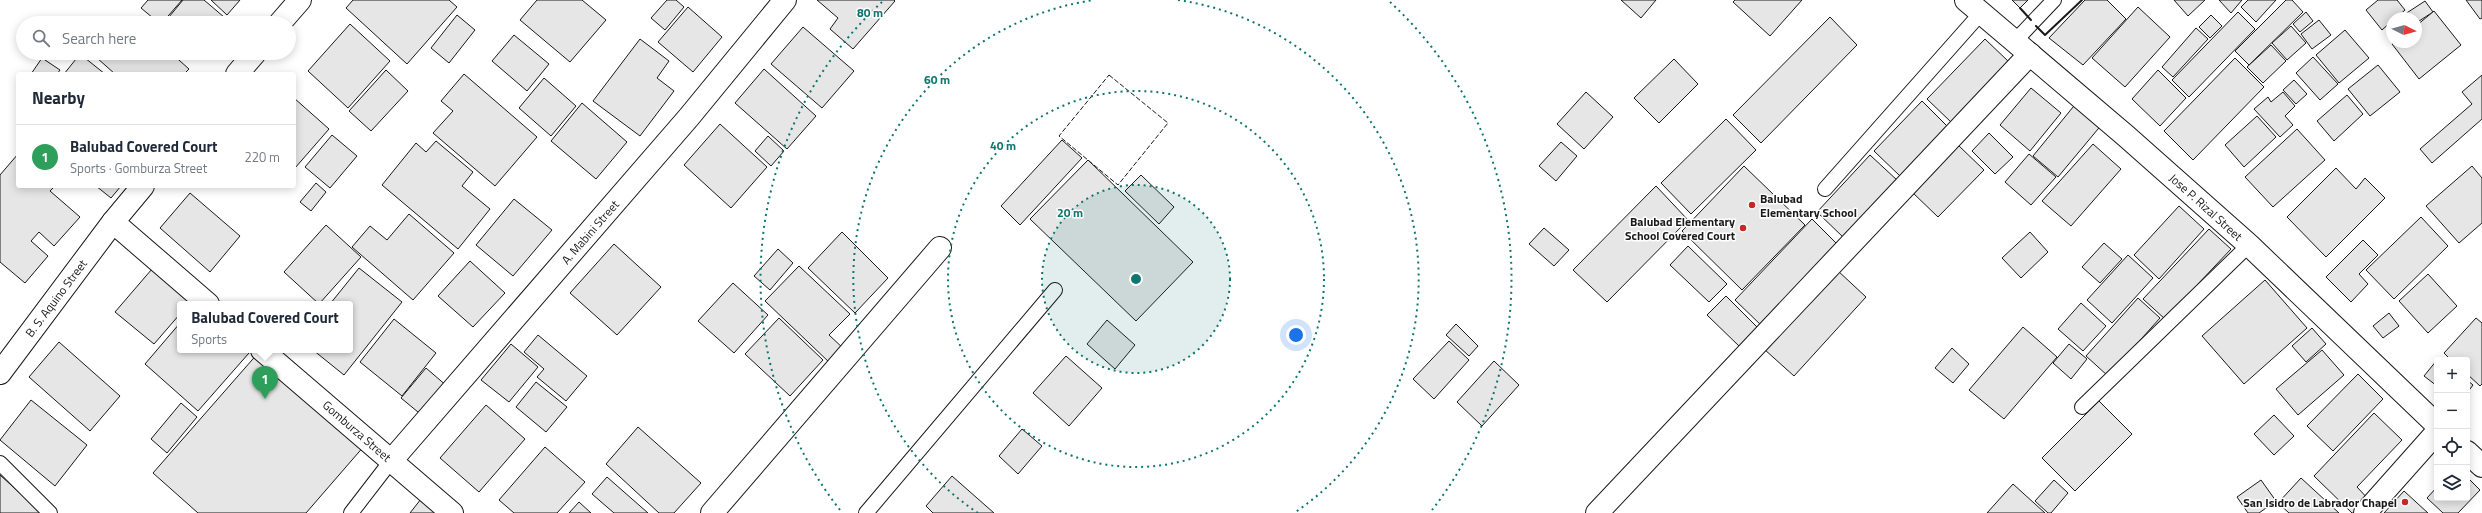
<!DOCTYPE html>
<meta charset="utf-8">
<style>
body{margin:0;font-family:"Titillium Web",sans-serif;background:#f6f6f7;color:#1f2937}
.controls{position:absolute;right:12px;bottom:12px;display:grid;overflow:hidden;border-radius:4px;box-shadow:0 2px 10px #0003}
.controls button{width:36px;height:36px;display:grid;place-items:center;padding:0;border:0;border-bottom:1px solid #e0e1e3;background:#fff;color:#1f2937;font:20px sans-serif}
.compass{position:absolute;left:2386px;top:12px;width:36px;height:36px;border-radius:50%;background:#fff;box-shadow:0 2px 10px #0003;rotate:95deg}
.you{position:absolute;left:1296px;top:335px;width:14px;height:14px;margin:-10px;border:3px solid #fff;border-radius:50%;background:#1a73e8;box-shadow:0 0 0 6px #1a73e833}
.badge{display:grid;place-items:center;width:26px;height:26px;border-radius:50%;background:#0f766e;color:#fff;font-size:13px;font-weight:700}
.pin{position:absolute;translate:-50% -33px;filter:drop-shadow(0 1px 2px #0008)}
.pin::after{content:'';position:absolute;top:21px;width:14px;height:12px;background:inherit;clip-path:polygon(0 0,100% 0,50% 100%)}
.popup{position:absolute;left:177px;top:301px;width:176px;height:52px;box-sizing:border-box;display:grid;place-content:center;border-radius:4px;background:#fff;filter:drop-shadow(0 1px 3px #0005);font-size:13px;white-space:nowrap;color:#747a83}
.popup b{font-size:15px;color:#1f2937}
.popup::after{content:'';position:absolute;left:50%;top:100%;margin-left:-8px;border:8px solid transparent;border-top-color:#fff}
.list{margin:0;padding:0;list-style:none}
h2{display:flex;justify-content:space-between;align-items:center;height:52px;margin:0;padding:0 16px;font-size:17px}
h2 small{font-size:13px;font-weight:400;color:#747a83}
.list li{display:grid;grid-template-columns:26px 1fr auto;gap:12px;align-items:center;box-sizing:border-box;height:64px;padding:0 16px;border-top:1px solid #e0e1e3}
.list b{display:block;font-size:15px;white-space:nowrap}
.list p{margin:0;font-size:13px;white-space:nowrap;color:#747a83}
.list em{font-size:13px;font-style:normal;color:#747a83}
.icon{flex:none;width:22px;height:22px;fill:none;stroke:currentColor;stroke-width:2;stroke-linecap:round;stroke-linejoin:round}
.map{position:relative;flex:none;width:2482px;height:513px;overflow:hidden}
.search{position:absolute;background:#fff;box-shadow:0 2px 10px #0003;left:16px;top:16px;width:280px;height:44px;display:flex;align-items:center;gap:10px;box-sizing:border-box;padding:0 14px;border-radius:22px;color:#747a83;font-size:15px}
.panel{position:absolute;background:#fff;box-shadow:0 2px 10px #0003;left:16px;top:72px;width:280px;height:116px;border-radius:4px}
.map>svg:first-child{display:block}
</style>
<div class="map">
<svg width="2482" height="513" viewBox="0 0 2482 513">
<rect width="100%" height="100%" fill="#fff"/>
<g fill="#e6e6e6" stroke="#1a1a1a">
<polygon points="148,0 182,0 162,23 159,23 141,8"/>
<polygon points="183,0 204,0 231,23 164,23"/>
<polygon points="211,0 240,0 227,15"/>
<polygon points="353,0 449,0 457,7 407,64 346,8"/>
<polygon points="537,0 582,0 606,20 570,62 520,20"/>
<polygon points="667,0 676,0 684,7 665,30 651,18"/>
<polygon points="817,0 894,0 895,1 853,49 830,29 838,18"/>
<polygon points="1621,0 1656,0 1641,18"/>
<polygon points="1735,0 1802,0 1770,36 1733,2"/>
<polygon points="2012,0 2028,0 2020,8"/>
<polygon points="2085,0 2107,0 2126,19 2083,65 2049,38"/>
<polygon points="2174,0 2205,0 2188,16"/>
<polygon points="2219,0 2242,0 2231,13"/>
<polygon points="2248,0 2276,0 2256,22 2241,7"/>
<polygon points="2286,0 2292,0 2303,12 2249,65 2235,51"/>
<polygon points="2378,0 2397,0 2405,10 2396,18 2392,18 2392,21 2382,30 2366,10"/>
<polygon points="2466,0 2482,0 2482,18 2480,19"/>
<polygon points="2425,1 2433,12 2416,23 2416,18 2399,18"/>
<polygon points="688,7 722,37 693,72 658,42"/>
<polygon points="2138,7 2170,37 2125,87 2092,58"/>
<polygon points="2434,11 2461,45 2419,79 2392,44 2395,42 2416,42 2416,26"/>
<polygon points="2238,12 2255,29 2189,97 2172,80"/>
<polygon points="2306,12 2313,21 2300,32 2293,24"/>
<polygon points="457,15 475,30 449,63 431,48"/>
<polygon points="2211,15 2222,26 2210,38 2199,27"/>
<polygon points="1830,17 1857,45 1761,143 1733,115"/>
<polygon points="2319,20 2331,35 2312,49 2301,34"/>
<polygon points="350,24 390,61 348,108 308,71"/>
<polygon points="2291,26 2306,43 2287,60 2272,43"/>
<polygon points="803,27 854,71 822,108 771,64"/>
<polygon points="2196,28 2208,39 2173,77 2162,67"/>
<polygon points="2345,30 2369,58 2339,83 2316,55"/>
<polygon points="514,35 549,64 527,91 492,61"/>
<polygon points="640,39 669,61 657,78 674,91 640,136 593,101"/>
<polygon points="1985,39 2009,62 1952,123 1927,99"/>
<polygon points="2271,45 2286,61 2263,83 2247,67"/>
<polygon points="101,53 171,53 189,69 184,74 115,74 97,58"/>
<polygon points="80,54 105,74 64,74"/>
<polygon points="2313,57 2338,84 2320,100 2296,73"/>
<polygon points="42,58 60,70 57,74 31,74"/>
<polygon points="2235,58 2264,87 2193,160 2164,131"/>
<polygon points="1674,59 1698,84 1659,123 1634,98"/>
<polygon points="2378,65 2400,92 2370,116 2348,89"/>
<polygon points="764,69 816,116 787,149 735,103"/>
<polygon points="386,70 408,91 371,131 349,111"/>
<polygon points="2158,70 2186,98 2160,126 2132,99"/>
<polygon points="464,74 537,137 495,186 433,133 453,111 441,101"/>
<polygon points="2482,75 2482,119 2432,163 2420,149 2472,104 2462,92"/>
<polygon points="544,78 576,106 551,136 519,108"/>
<polygon points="2294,80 2307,94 2296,104 2283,90"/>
<polygon points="2031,88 2061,113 2030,151 2000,125"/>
<polygon points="1586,92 1613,117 1584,149 1557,124"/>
<polygon points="2283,92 2295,106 2285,116 2293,125 2280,137 2254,109 2268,97 2271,102"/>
<polygon points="2347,95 2363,114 2334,141 2317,121"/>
<polygon points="294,98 329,129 295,168 294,167"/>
<polygon points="1922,101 1947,126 1900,176 1874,151"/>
<polygon points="2078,101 2103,123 2058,177 2033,156"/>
<polygon points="582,103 627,142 596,179 551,141"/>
<polygon points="2257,116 2276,137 2244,167 2225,145"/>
<polygon points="1726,119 1756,150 1691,214 1661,183"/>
<polygon points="720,124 767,167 731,208 684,165"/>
<polygon points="2297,129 2325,160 2273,207 2245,177"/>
<polygon points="1989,133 2013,157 1995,174 1972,151"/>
<polygon points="332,135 357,156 330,188 305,167"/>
<polygon points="768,136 784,151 771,166 755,151"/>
<polygon points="1062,140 1082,158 1020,225 1001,206"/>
<polygon points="436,141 473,172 462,186 490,209 458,249 382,185 416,143 426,152"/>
<polygon points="1561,142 1577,156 1556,181 1539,166"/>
<polygon points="1957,144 1984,170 1938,217 1912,192"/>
<polygon points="2093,144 2121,169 2071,226 2042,201"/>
<polygon points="18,154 18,186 55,186 50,191 80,217 54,246 39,232 31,241 48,256 25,283 0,262 0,175"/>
<polygon points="2029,154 2056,177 2031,205 2005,182"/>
<polygon points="1870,155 1898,181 1844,238 1817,212"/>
<polygon points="1088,160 1193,262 1136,321 1030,219"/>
<polygon points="1744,166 1805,225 1742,290 1682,231"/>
<polygon points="2472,166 2482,178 2482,223 2459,243 2426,206"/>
<polygon points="2336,168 2356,189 2365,178 2385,198 2326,257 2287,217"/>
<polygon points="1141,175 1174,207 1159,224 1125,191"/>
<polygon points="316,183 326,192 311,211 300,202"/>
<polygon points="96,186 121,186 111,198"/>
<polygon points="1656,186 1688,220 1607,302 1573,270"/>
<polygon points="190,193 240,236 210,272 160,228"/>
<polygon points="514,199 552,230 513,276 476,245"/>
<polygon points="2179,206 2204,229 2159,279 2134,255"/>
<polygon points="409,214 454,253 413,300 352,247 370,226 387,240"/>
<polygon points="2421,217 2448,246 2394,299 2366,270"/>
<polygon points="1812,219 1840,247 1763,327 1735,300"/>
<polygon points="326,225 361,257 319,304 284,272"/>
<polygon points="1544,228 1569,250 1554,266 1529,244"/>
<polygon points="2209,229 2231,249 2165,319 2143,299"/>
<polygon points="842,232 888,278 855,313 808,268"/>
<polygon points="2030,232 2048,252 2021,278 2002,258"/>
<polygon points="2363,240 2378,255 2359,274 2368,284 2351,302 2326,277"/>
<polygon points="2104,243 2122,259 2100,283 2082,267"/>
<polygon points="614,244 661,287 617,335 570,293"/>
<polygon points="1688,246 1727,284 1709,302 1670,265"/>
<polygon points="778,249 793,263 770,290 754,276"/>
<polygon points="2128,255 2153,278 2112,323 2087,300"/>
<polygon points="470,261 505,293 473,327 438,296"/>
<polygon points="799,266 850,314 829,335 844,349 831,364 765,301"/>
<polygon points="359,268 402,302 344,375 313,350 350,350 350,304 330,304"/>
<polygon points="152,269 190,302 180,304 180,314 154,344 115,312"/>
<polygon points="1837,270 1866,297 1794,376 1764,349"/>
<polygon points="2428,274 2457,306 2428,333 2399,301"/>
<polygon points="2265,280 2307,328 2244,384 2202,336"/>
<polygon points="733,283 768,315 734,353 698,321"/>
<polygon points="1726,296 1758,328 1740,347 1707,315"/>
<polygon points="2138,298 2160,318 2108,376 2086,356"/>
<polygon points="2081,303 2106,326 2083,351 2058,329"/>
<polygon points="2389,313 2399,326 2383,338 2373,326"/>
<polygon points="779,318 823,360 790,396 745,354"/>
<polygon points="2476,318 2482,323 2482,384 2480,386 2467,374 2467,360 2451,360 2444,353"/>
<polygon points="394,319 436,353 402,396 360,362"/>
<polygon points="1107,320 1135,345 1115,369 1087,344"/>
<polygon points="180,323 180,350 245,350 249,353 198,411 145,364"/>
<polygon points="1456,324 1478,346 1469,356 1446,335"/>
<polygon points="2023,327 2057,357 2004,419 1969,390"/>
<polygon points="2312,328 2326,344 2306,362 2292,346"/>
<polygon points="538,335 587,376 566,401 537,377 544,369 524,352"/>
<polygon points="1449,341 1469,360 1434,399 1413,379"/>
<polygon points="59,342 120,396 90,431 29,377"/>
<polygon points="511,344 538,367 509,402 481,380"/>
<polygon points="2069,344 2087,359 2071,379 2053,363"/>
<polygon points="1952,348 1969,364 1953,383 1935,368"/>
<polygon points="2322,350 2344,375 2298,415 2276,389"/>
<polygon points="259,352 365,445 306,513 198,513 153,473"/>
<polygon points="1066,356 1102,388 1069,426 1033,393"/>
<polygon points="2437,360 2437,386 2424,376"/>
<polygon points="1494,361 1519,385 1482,426 1457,402"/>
<polygon points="426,368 448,387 424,417 401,398"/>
<polygon points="2358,374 2383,399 2333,451 2307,426"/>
<polygon points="2467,380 2473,385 2467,393"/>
<polygon points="536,382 567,407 546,432 516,407"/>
<polygon points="31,400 87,445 55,486 0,440"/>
<polygon points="2099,401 2132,434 2075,491 2042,458"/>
<polygon points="181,403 197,417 167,453 151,439"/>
<polygon points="486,405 525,439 479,492 440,458"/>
<polygon points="2374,413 2402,440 2357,487 2371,502 2360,513 2352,513 2314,476"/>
<polygon points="2274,415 2294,436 2274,455 2254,434"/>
<polygon points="638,427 701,483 674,513 659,513 606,464"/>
<polygon points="1022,429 1042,446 1018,474 999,456"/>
<polygon points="545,447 585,482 557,513 514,513 499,500"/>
<polygon points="0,475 42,513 0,513"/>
<polygon points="952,476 994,513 933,513 926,506"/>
<polygon points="607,477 648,513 614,513 592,494"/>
<polygon points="2467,477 2480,490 2458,513 2443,513 2427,498 2437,487 2437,498 2467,498"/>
<polygon points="2301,478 2339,513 2289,513 2278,503"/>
<polygon points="2054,480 2068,493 2051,513 2048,513 2035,501"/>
<polygon points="2261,480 2276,501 2259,513 2248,513 2237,497"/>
<polygon points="2013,484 2045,513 1987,513"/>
<polygon points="2404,491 2428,513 2384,513"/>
<polygon points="421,499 438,513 410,513"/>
<polygon points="579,502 591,513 569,513"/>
</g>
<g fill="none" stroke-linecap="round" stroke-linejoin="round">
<g stroke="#1a1a1a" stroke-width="16">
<g id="service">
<polyline points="2015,41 2054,0"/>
<polyline points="1825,189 1981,13"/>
<polyline points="2082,407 2249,245"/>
<polyline points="0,463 50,513"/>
<polyline points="351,513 391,461"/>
<polyline points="866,513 1055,290"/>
</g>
</g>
<g stroke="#1a1a1a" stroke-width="24">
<g id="minor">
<polyline points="113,222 208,304"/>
<polyline points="262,350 452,513"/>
<polyline points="391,461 689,117 785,0"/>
<polyline points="712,513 940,248"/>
<polyline points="1597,513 2030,54"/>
<polyline points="2365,513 2437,432"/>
</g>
</g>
<g stroke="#1a1a1a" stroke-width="24">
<g id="tertiary">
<polyline points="1966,0 2126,136 2249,245 2437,425"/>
<polyline points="280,23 300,0"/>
<polyline points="237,74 255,53"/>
<polyline points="0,373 113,222 143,186"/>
<polyline points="2467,452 2482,466"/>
</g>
</g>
<use href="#service" stroke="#fff" stroke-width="14"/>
<use href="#minor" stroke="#fff" stroke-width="22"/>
<use href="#tertiary" stroke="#fff" stroke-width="22"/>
<polygon stroke="#1a1a1a" stroke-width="1" stroke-dasharray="5 2" stroke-linecap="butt" points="1109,75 1168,123 1118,185 1059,136"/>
<g stroke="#1a1a1a" stroke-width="2">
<polyline points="2020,8 2031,20"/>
<polyline points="2036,26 2045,35 2082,0"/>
</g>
</g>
<circle cx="1136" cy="279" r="94" fill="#0f766e" fill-opacity=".12"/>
<g fill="none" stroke="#0f766e" stroke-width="2" stroke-dasharray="2 4">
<circle cx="1136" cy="279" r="94"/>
<circle cx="1136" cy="279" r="188"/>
<path d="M978 513A282 282 0 0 1 1094 0M1178 0A282 282 0 0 1 1294 513"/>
<path d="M840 510A376 376 0 0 1 882 2M1390 2A376 376 0 0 1 1432 510"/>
</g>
<g fill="#c62828" stroke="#fff" stroke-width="1.5">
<circle cx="1752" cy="205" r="4"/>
<circle cx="1743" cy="228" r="4"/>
<circle cx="2405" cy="502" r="4"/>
</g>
<g text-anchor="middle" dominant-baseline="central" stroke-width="3" stroke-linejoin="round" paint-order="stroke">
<g font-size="12" font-weight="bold" fill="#1a1a1a" stroke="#fff" text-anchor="end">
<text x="1760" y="198" text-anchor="start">Balubad<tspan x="1760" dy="14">Elementary School</tspan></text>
<text x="1735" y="221">Balubad Elementary<tspan x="1735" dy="14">School Covered Court</tspan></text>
<text x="2397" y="502">San Isidro de Labrador Chapel</text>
</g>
<g font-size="12" fill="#1a1a1a" stroke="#fff">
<text transform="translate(2206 207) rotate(42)">Jose P. Rizal Street</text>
<text transform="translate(590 232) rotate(-49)">A. Mabini Street</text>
<text transform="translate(56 298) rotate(-53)">B. S. Aquino Street</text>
<text transform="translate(357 431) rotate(41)">Gomburza Street</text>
</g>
</g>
<circle cx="1136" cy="279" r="6" fill="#0f766e" stroke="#fff" stroke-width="2"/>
<g font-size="12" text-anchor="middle" font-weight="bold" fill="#0f766e" stroke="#fff" stroke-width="3" stroke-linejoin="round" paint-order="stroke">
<text x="870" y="17">80 m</text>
<text x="937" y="84">60 m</text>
<text x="1003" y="150">40 m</text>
<text x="1070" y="217">20 m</text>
</g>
</svg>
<div class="controls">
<button>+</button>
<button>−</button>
<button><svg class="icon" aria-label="locate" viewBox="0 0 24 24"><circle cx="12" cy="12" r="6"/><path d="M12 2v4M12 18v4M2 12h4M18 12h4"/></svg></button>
<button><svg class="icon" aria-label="layers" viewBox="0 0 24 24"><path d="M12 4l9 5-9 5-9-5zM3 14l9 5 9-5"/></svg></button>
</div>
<svg class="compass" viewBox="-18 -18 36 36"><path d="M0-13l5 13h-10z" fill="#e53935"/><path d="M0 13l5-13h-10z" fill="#747a83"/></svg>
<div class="you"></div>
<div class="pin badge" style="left:265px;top:399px;background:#2e9e5b">1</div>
<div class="popup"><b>Balubad Covered Court</b>Sports</div>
<div class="search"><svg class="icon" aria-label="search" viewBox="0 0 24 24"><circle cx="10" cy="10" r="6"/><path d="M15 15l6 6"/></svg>Search here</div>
<section class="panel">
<h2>Nearby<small></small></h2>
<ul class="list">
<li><span class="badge" style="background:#2e9e5b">1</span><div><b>Balubad Covered Court</b><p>Sports · Gomburza Street</p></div><em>220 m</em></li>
</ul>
</section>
</div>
